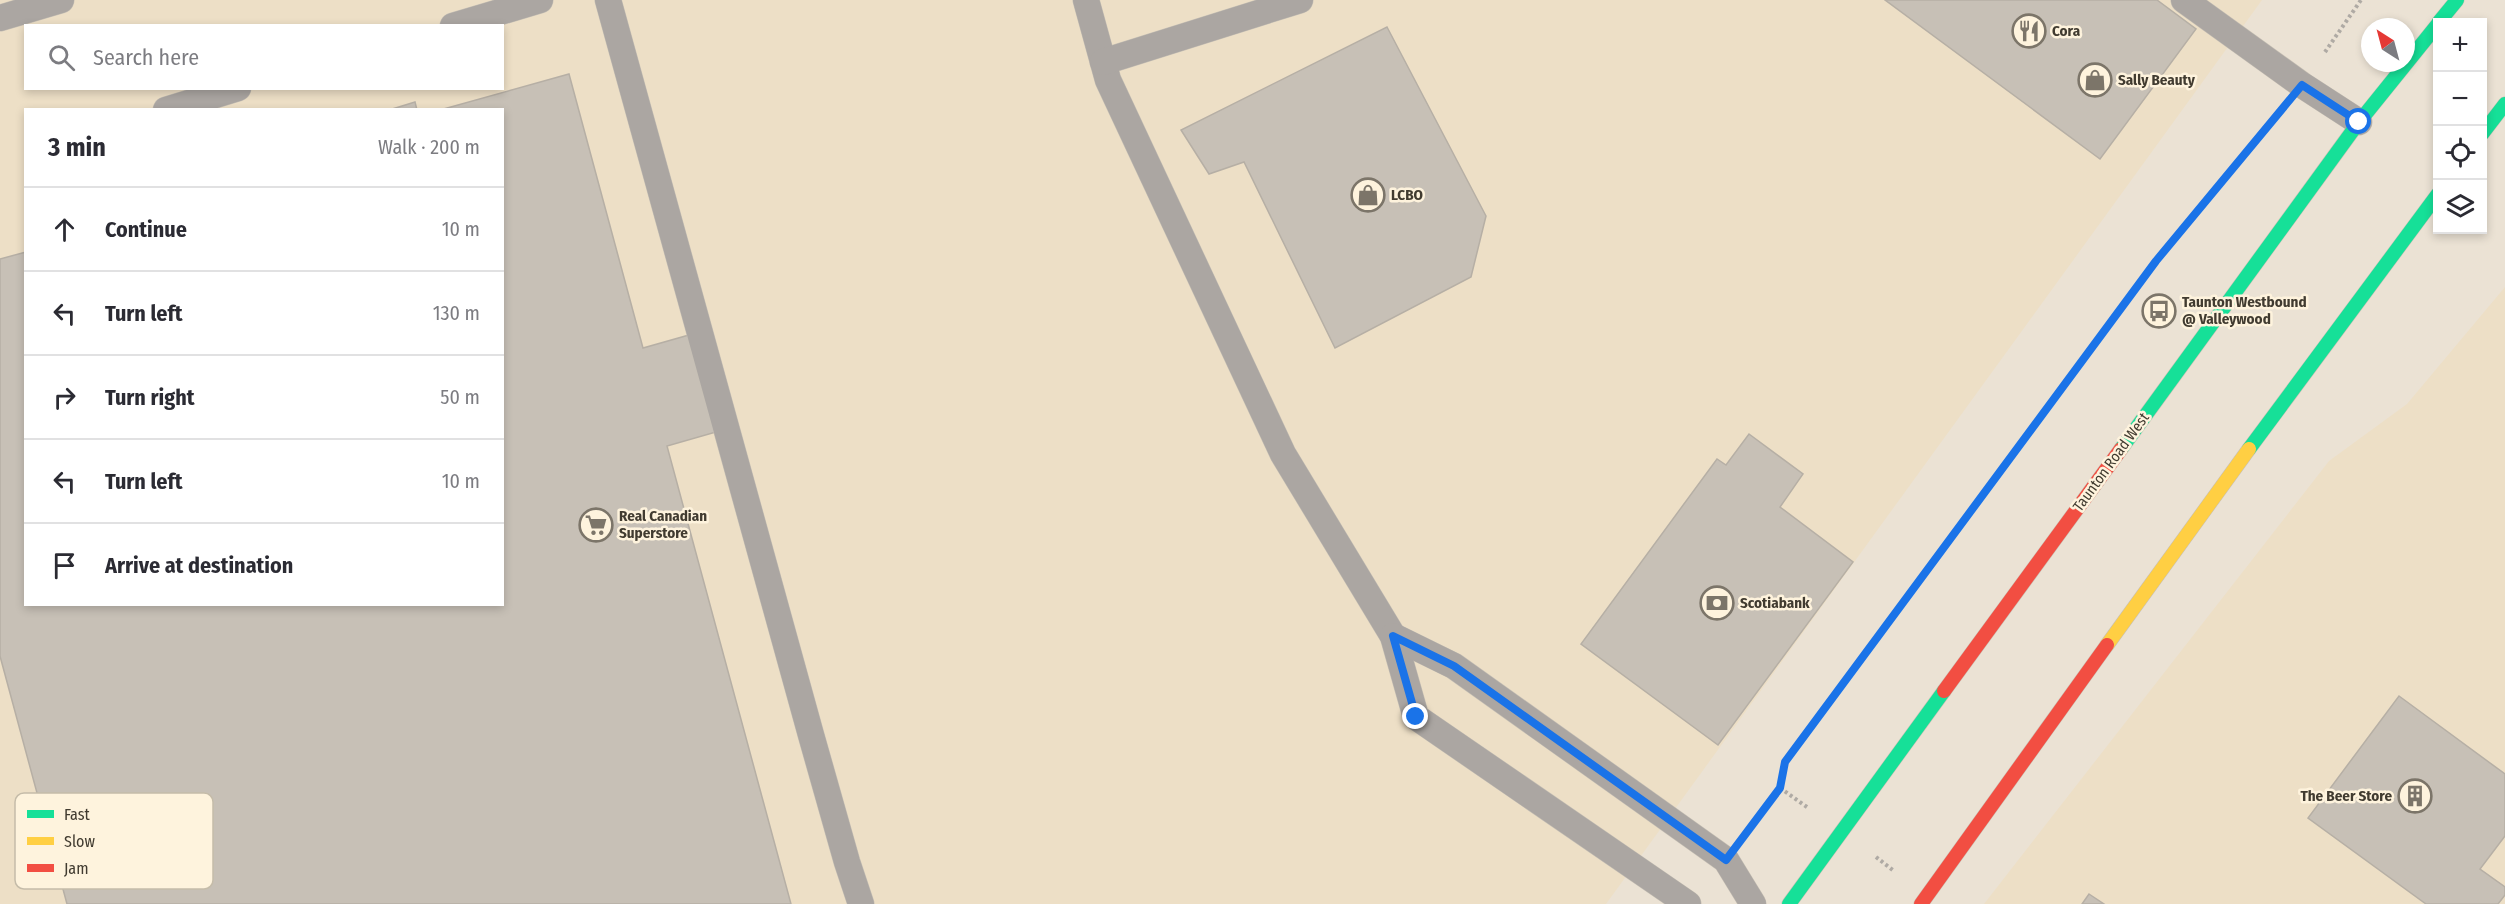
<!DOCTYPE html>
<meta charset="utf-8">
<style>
body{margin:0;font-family:"Fira Sans Condensed",sans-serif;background:#f7f7f7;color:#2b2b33}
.controls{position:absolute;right:18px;top:18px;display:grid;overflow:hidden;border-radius:0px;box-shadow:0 3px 9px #0003}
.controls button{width:54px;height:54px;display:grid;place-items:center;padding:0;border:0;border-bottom:2px solid #e1e1e2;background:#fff;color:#2b2b33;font:30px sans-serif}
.compass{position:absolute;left:2361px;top:18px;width:54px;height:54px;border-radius:50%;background:#fff;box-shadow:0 3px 9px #0003;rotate:324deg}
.stop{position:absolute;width:18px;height:18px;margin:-14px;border:4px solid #1a73e8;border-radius:50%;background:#fff}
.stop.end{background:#1a73e8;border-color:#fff;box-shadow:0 2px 6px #0008}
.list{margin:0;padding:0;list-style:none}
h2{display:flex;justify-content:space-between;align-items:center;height:78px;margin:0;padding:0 24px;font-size:26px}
h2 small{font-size:20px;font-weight:400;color:#7c7c81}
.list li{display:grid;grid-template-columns:39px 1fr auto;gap:18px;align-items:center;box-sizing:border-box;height:84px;padding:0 24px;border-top:2px solid #e1e1e2}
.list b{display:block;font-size:22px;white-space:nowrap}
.list em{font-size:20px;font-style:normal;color:#7c7c81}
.icon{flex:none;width:33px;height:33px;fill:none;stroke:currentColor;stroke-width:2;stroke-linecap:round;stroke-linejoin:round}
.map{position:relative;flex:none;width:2505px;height:904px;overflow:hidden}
.search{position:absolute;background:#fff;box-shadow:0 3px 9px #0003;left:24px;top:24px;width:480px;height:66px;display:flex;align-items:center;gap:15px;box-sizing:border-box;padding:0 21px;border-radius:0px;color:#7c7c81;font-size:22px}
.panel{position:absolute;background:#fff;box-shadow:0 3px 9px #0003;left:24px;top:108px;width:480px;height:498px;border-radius:0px}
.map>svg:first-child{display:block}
</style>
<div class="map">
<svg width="2505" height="904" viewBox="0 0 2505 904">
<rect width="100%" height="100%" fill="#ebe2d4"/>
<g fill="#eddfc6" fill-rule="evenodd">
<path d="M 0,0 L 2262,0 L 1606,904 L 0,904 ZM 26,26 L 502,26 L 502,88 L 26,88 ZM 26,110 L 502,110 L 502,604 L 26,604 Z"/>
<polygon points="2505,287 2505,904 1984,904 2329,461 2407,404"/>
</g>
<g fill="#c7c0b6" stroke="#b6afa5" stroke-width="1.5">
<polygon points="1885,0 2157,0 2196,29 2100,159"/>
<polygon points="1387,27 1486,216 1471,277 1335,348 1244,162 1209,174 1181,130"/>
<polygon points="569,74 643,348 689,335 716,432 667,446 791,904 67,904 0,656 0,259 26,252 26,604 502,604 502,110 440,110"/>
<polygon points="415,102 417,110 389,110"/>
<polygon points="1749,434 1803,474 1780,507 1853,562 1718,745 1581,644 1717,459 1726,465"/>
<polygon points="2399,696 2505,774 2505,836 2480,869 2505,887 2505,895 2498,904 2426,904 2308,818"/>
<polygon points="2089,894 2104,904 2082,904"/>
</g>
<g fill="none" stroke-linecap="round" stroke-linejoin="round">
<g stroke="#c7c0b5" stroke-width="27">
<g id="lane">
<polyline points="608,0 811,735 847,862 861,904"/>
<polyline points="1086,0 1108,80 1283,454 1393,636 1416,717 1688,904"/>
<polyline points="2184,0 2302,85 2359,122"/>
<polyline points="0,18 61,0"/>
<polyline points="453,26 540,0"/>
<polyline points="1103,62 1300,0"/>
<polyline points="166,110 238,88"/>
<polyline points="1393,636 1454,666 1726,860 1753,904"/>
</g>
</g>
<g stroke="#c7c0b5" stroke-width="15">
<g id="fast">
<polyline points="2439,22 2457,0"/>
<polyline points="2482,134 2505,104"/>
<polyline points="2121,449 2359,122 2438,24"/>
<polyline points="2249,449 2438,194"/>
<polyline points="1789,904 1944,691"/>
</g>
</g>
<g stroke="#c7c0b5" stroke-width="15">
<polyline id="slow" points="2107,645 2249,449"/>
</g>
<g stroke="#c7c0b5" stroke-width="15">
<g id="jam">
<polyline points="1944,691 2121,449"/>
<polyline points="1921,904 2107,645"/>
</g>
</g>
<g stroke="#afaaa4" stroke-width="4" stroke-dasharray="3 3" stroke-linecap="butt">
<polyline points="2325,52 2361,0"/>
<polyline points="1780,788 1807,807"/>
<polyline points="1750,829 1780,788 1786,762 2156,261 2277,115"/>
<polyline points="1876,857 1894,871"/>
</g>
<use href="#lane" stroke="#aba6a2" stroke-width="26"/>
<use href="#fast" stroke="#16e098" stroke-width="14"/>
<use href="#slow" stroke="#ffcf43" stroke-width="14"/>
<use href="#jam" stroke="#f24e42" stroke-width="14"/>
</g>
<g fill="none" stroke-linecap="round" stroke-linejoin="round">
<polyline stroke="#1a73e8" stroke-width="8" points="1416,717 1393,636 1454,666 1726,860 1780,788 1785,762 2156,261 2302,85 2359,122"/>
</g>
<defs>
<g id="restaurant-ring" transform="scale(1.725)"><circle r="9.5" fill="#fef3dd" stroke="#7c7569" stroke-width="1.5"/><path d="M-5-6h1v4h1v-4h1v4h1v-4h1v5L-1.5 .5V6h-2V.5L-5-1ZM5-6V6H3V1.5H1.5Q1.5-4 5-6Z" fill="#7c7569"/></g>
<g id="shop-ring" transform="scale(1.725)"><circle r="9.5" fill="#fef3dd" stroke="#7c7569" stroke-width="1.5"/><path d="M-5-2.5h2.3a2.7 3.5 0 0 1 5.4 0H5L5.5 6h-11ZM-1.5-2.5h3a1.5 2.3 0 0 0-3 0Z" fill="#7c7569"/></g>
<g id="bus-ring" transform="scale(1.725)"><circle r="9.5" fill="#fef3dd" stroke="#7c7569" stroke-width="1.5"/><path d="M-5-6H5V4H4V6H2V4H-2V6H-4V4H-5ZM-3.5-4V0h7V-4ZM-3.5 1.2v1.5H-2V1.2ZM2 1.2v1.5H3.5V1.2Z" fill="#7c7569"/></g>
<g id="supermarket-ring" transform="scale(1.725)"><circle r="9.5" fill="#fef3dd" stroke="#7c7569" stroke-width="1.5"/><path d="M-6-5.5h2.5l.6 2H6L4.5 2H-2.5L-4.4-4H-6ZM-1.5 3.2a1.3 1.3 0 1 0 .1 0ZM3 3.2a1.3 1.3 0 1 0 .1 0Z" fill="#7c7569"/></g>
<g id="bank-ring" transform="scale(1.725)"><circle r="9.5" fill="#fef3dd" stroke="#7c7569" stroke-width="1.5"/><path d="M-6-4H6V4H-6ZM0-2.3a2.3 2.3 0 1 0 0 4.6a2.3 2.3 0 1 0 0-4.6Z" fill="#7c7569"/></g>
<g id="building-ring" transform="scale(1.725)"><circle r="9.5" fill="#fef3dd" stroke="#7c7569" stroke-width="1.5"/><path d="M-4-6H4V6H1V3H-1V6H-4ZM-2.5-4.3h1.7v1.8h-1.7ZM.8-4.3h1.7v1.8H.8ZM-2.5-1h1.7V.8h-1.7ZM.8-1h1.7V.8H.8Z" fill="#7c7569"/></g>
</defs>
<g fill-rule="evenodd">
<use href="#restaurant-ring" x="2029" y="31"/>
<use href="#shop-ring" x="2095" y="80"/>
<use href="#shop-ring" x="1368" y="195"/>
<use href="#bus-ring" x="2159" y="311"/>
<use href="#supermarket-ring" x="596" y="525"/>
<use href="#bank-ring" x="1717" y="603"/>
<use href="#building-ring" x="2415" y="796"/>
</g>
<g text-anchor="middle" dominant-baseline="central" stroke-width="5" stroke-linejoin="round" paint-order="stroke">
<g font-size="15" font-weight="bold" fill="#413b30" stroke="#fef3dd" text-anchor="start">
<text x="2052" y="31">Cora</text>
<text x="2118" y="80">Sally Beauty</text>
<text x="1391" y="195">LCBO</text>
<text x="2182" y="302">Taunton Westbound<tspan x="2182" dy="17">@ Valleywood</tspan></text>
<text x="619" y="516">Real Canadian<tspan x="619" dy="17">Superstore</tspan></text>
<text x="1740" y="603">Scotiabank</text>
<text x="2392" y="796" text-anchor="end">The Beer Store</text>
</g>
<g font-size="15" fill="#413b30" stroke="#fef3dd">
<text transform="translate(2111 462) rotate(-54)">Taunton Road West</text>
</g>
</g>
<rect x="15" y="793" width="198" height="96" rx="9" fill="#fef3dd" stroke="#c5bca9" stroke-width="1.5"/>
<rect x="27" y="810" width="27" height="8" fill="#16e098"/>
<rect x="27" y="837" width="27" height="8" fill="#ffcf43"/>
<rect x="27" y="864" width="27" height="8" fill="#f24e42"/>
<g font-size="16" fill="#413b30">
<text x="64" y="820">Fast</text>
<text x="64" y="847">Slow</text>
<text x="64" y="874">Jam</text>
</g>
</svg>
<div class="controls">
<button>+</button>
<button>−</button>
<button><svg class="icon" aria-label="locate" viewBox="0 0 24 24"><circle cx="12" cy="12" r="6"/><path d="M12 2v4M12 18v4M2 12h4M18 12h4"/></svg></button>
<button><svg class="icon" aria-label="layers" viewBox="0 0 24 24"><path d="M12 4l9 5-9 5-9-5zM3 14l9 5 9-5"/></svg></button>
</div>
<svg class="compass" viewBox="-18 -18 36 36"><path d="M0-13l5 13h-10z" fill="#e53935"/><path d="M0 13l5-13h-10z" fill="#7c7c81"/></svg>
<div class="stop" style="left:2359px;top:122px"></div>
<div class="stop end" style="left:1416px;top:717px"></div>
<div class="search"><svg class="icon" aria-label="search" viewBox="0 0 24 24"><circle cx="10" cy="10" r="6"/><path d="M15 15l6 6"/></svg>Search here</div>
<section class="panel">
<h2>3 min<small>Walk · 200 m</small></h2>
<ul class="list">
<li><svg class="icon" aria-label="ahead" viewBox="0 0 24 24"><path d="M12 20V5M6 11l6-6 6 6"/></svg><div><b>Continue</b></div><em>10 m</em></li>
<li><svg class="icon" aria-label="left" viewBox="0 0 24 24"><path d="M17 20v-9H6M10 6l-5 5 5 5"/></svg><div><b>Turn left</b></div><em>130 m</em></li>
<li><svg class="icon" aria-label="right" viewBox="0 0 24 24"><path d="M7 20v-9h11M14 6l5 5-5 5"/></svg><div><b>Turn right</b></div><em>50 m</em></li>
<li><svg class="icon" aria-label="left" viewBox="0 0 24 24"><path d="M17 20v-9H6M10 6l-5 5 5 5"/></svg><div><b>Turn left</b></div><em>10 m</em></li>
<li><svg class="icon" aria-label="arrive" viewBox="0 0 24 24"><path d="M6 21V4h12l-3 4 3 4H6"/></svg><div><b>Arrive at destination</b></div></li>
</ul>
</section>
</div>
